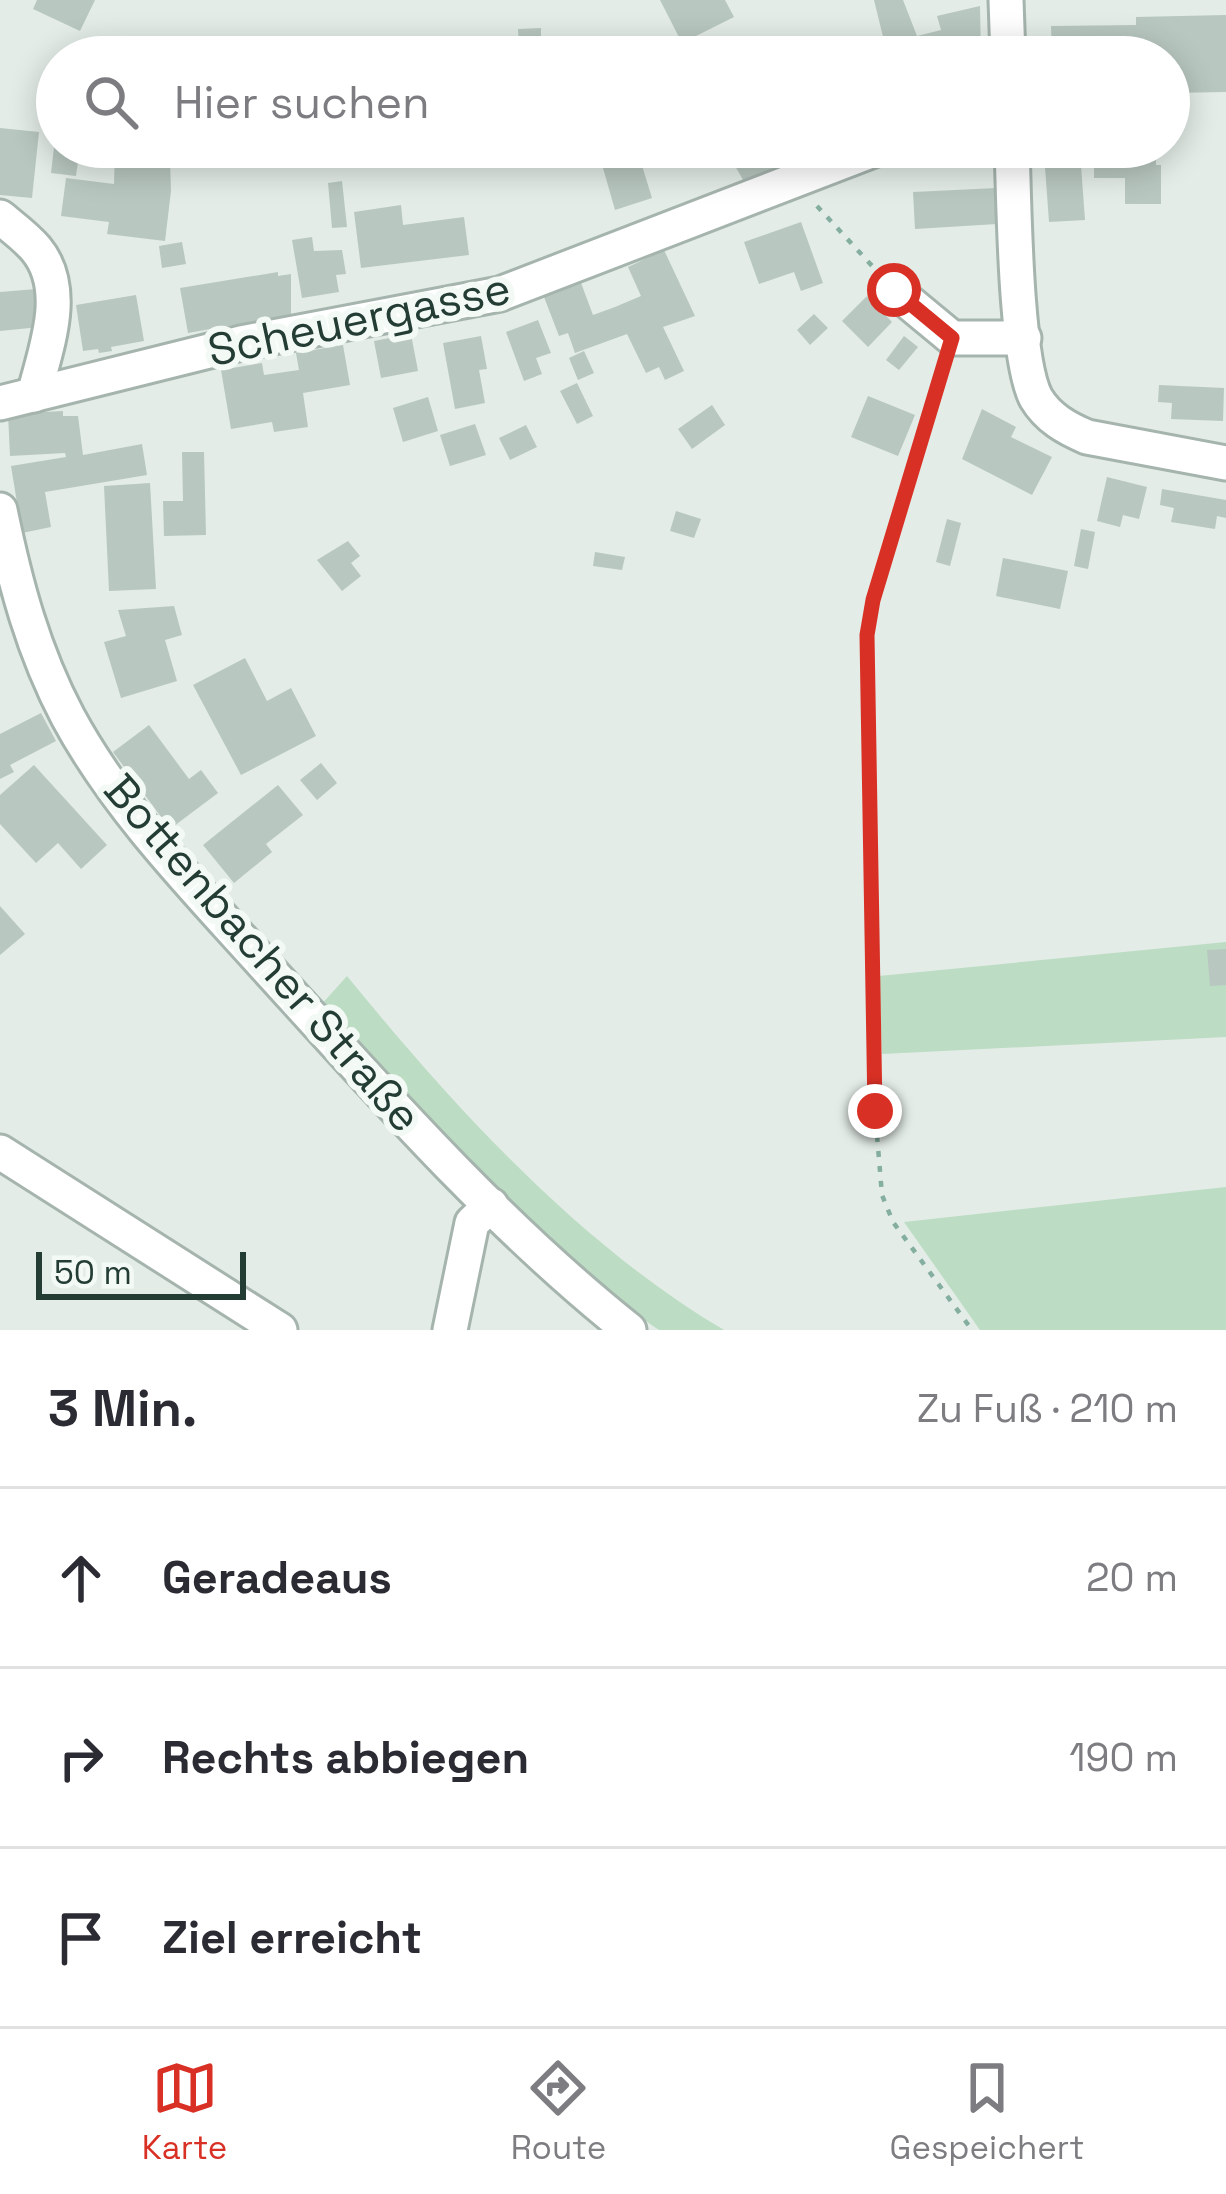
<!DOCTYPE html>
<html lang="de">
<meta charset="utf-8">
<style>
body{margin:0;font-family:"Space Grotesk",sans-serif;background:#f2f2f3;color:#2b2b33}
.scale{position:absolute;left:36px;bottom:30px;width:210px;box-sizing:border-box;padding-left:12px;border:6px solid #233c34;border-top:0;font-size:33px;line-height:42px;white-space:nowrap;color:#233c34;-webkit-text-stroke:9px #f3f9f5;paint-order:stroke}
.stop{position:absolute;width:36px;height:36px;margin:-27px;border:9px solid #d93025;border-radius:50%;background:#fff}
.stop.end{background:#d93025;border-color:#fff;box-shadow:0 3px 12px #0008}
.list{margin:0;padding:0;list-style:none}
h2{display:flex;justify-content:space-between;align-items:center;height:156px;margin:0;padding:0 48px;font-size:51px}
h2 small{font-size:39px;font-weight:400;color:#7c7c81}
.list li{display:grid;grid-template-columns:78px 1fr auto;gap:36px;align-items:center;box-sizing:border-box;height:180px;padding:0 48px;border-top:3px solid #e1e1e2}
.list b{display:block;font-size:45px;white-space:nowrap}
.list em{font-size:39px;font-style:normal;color:#7c7c81}
.icon{flex:none;width:66px;height:66px;fill:none;stroke:currentColor;stroke-width:2;stroke-linecap:round;stroke-linejoin:round}
.map{position:relative;flex:none;width:1226px;height:1330px;overflow:hidden}
.search{position:absolute;background:#fff;box-shadow:0 6px 30px #0003;left:36px;right:36px;top:36px;height:132px;display:flex;align-items:center;gap:30px;box-sizing:border-box;padding:0 42px;border-radius:66px;color:#7c7c81;font-size:45px}
.sheet{height:696px;background:#fff}
nav{display:flex;justify-content:space-around;align-items:center;box-sizing:border-box;height:168px;border-top:3px solid #e1e1e2;background:#fff;font-size:33px;color:#7c7c81}
nav a{display:grid;justify-items:center;gap:6px}
nav .on{color:#d93025}
.map>svg:first-child{display:block}
</style>
<div class="map">
<svg width="1226" height="1330" viewBox="0 0 1226 1330">
<rect width="100%" height="100%" fill="#e3ece7"/>
<g fill="#bcdcc3">
<polygon points="1226,942 1226,1037 882,1054 879,976"/>
<path d="M 347,976 C 453,1106 578,1244 724,1330 L 659,1330 L 618,1302 L 488,1178 L 321,1005 Z"/>
<polygon points="1226,1187 1226,1330 980,1330 904,1222"/>
</g>
<g fill="#b8c7c0">
<polygon points="37,0 95,0 80,31 33,9"/>
<polygon points="660,0 725,0 734,17 682,43"/>
<polygon points="874,0 903,0 917,36 941,30 937,16 980,6 981,57 888,57"/>
<polygon points="1226,15 1226,92 1169,93 1169,57 1052,57 1051,26 1136,25 1136,17"/>
<polygon points="541,28 541,47 519,48 518,29"/>
<polygon points="0,128 39,132 32,198 0,195"/>
<polygon points="54,147 80,147 76,176 51,173"/>
<polygon points="115,147 141,147 141,160 170,160 171,191 165,241 107,234 109,222 61,216 66,178 114,184"/>
<polygon points="597,147 641,147 645,157 640,159 652,198 615,210"/>
<polygon points="724,147 760,147 775,175 746,185"/>
<polygon points="1094,147 1156,151 1156,165 1161,165 1161,204 1125,204 1125,178 1094,178"/>
<polygon points="1081,165 1085,220 1049,222 1045,167"/>
<polygon points="342,181 347,227 332,228 328,183"/>
<polygon points="996,188 997,224 915,229 913,192"/>
<polygon points="401,205 403,225 464,217 469,255 361,268 354,212"/>
<polygon points="801,222 823,283 801,291 794,272 759,284 744,242"/>
<polygon points="312,237 314,251 342,250 346,274 336,275 339,292 302,298 292,240"/>
<polygon points="182,242 186,264 162,268 159,246"/>
<polygon points="664,250 695,316 663,327 684,371 665,380 659,367 646,373 627,334 575,353 568,333 559,336 544,297 581,283 593,315 615,307 641,296 628,267"/>
<polygon points="278,272 278,276 291,274 291,315 188,333 180,288"/>
<polygon points="36,289 40,327 0,331 0,292"/>
<polygon points="136,295 144,341 111,347 112,351 99,353 98,349 83,351 76,305"/>
<polygon points="867,296 892,322 868,347 842,321"/>
<polygon points="814,314 828,328 810,345 797,330"/>
<polygon points="538,320 551,353 536,358 542,374 524,381 506,332"/>
<polygon points="411,334 418,371 381,378 374,341"/>
<polygon points="481,336 487,369 479,370 485,403 455,409 443,343"/>
<polygon points="904,336 918,347 899,370 886,360"/>
<polygon points="343,345 350,385 303,393 308,427 274,432 272,422 231,429 221,370 262,363 264,375 299,370 296,353"/>
<polygon points="584,351 594,373 578,380 569,358"/>
<polygon points="577,383 593,416 577,424 560,391"/>
<polygon points="1159,385 1224,388 1223,421 1171,419 1172,403 1158,402"/>
<polygon points="868,396 915,415 898,456 851,437"/>
<polygon points="428,397 438,431 403,442 393,408"/>
<polygon points="712,405 725,425 692,449 678,429"/>
<polygon points="982,409 1016,427 1011,437 1052,457 1032,495 962,459"/>
<polygon points="63,411 63,416 78,416 83,455 142,444 147,475 45,492 51,527 22,533 11,466 66,457 65,453 10,456 8,414"/>
<polygon points="475,424 486,455 450,466 440,435"/>
<polygon points="526,425 537,447 510,460 499,438"/>
<polygon points="182,452 204,452 206,535 164,536 163,501 183,501"/>
<polygon points="1107,477 1147,487 1139,519 1123,515 1120,527 1097,521"/>
<polygon points="150,483 156,589 109,591 104,486"/>
<polygon points="1162,489 1226,500 1226,518 1217,516 1215,529 1171,522 1174,508 1160,505"/>
<polygon points="676,511 701,519 694,538 670,531"/>
<polygon points="947,519 961,523 950,566 936,562"/>
<polygon points="1081,529 1095,532 1088,569 1074,566"/>
<polygon points="348,541 360,556 351,563 361,576 342,591 317,560"/>
<polygon points="595,552 625,557 622,570 593,566"/>
<polygon points="1003,558 1068,571 1060,609 996,596"/>
<polygon points="174,606 182,635 165,640 177,681 121,698 104,642 126,636 118,610"/>
<polygon points="245,658 267,701 291,688 316,736 241,775 193,685"/>
<polygon points="41,713 56,741 10,765 14,772 0,779 0,734"/>
<polygon points="149,725 189,779 201,770 218,793 170,829 113,752"/>
<polygon points="321,763 337,783 317,800 300,780"/>
<polygon points="34,765 107,845 81,869 58,843 36,863 0,824 0,795"/>
<polygon points="278,785 303,815 266,844 272,852 234,883 203,845"/>
<polygon points="0,906 25,934 0,955"/>
<polygon points="1226,949 1226,985 1210,986 1207,950"/>
</g>
<g fill="none" stroke-linecap="round" stroke-linejoin="round">
<g stroke="#a6b4ae" stroke-width="39">
<g id="minor">
<polyline points="1006,0 1008,57"/>
<path d="M 1012,147 C 1014,199 1015,359 1036,398 C 1048,418 1066,428 1087,437 L 1226,463"/>
<path d="M 0,217 C 12,227 26,237 36,249 C 70,290 45,350 34,395"/>
<polyline points="894,290 952,338 1024,338"/>
<polyline points="0,403 241,343 500,294 881,147"/>
<path d="M 0,510 C 15,583 33,651 68,717 C 118,810 197,890 267,968 C 381,1093 496,1224 629,1330"/>
<polyline points="0,1152 280,1330"/>
<polyline points="450,1330 472,1223 491,1205"/>
</g>
</g>
<g stroke="#84ae9f" stroke-width="4.5" stroke-dasharray="6 9" stroke-linecap="butt">
<polyline points="817,206 874,268"/>
<polyline points="943,367 873,600 867,635 875,1111 882,1195 893,1222 972,1330"/>
</g>
<use href="#minor" stroke="#fff" stroke-width="33"/>
</g>
<g fill="none" stroke-linecap="round" stroke-linejoin="round">
<polyline stroke="#d93025" stroke-width="15" points="875,1111 867,635 873,600 952,338 894,290"/>
</g>
<g text-anchor="middle" dominant-baseline="central" stroke-width="12" stroke-linejoin="round" paint-order="stroke">
<g font-size="45" fill="#233c34" stroke="#f3f9f5">
<text transform="translate(359 319) rotate(-12)">Scheuergasse</text>
<text transform="translate(263 953) rotate(49)">Bottenbacher Straße</text>
</g>
</g>
</svg>
<div class="scale">50 m</div>
<div class="stop" style="left:894px;top:290px"></div>
<div class="stop end" style="left:875px;top:1111px"></div>
<div class="search"><svg class="icon" aria-label="search" viewBox="0 0 24 24"><circle cx="10" cy="10" r="6"/><path d="M15 15l6 6"/></svg>Hier suchen</div>
</div>
<section class="sheet">
<h2>3 Min.<small>Zu Fuß · 210 m</small></h2>
<ul class="list">
<li><svg class="icon" aria-label="ahead" viewBox="0 0 24 24"><path d="M12 20V5M6 11l6-6 6 6"/></svg><div><b>Geradeaus</b></div><em>20 m</em></li>
<li><svg class="icon" aria-label="right" viewBox="0 0 24 24"><path d="M7 20v-9h11M14 6l5 5-5 5"/></svg><div><b>Rechts abbiegen</b></div><em>190 m</em></li>
<li><svg class="icon" aria-label="arrive" viewBox="0 0 24 24"><path d="M6 21V4h12l-3 4 3 4H6"/></svg><div><b>Ziel erreicht</b></div></li>
</ul>
</section>
<nav>
<a class="on"><svg class="icon" aria-label="map" viewBox="0 0 24 24"><path d="M3 6l6-2 6 2 6-2v14l-6 2-6-2-6 2zM9 4v14M15 6v14"/></svg>Karte</a>
<a><svg class="icon" aria-label="directions" viewBox="0 0 24 24"><path d="M12 3l9 9-9 9-9-9zM9 14v-3h6M13 9l2 2-2 2"/></svg>Route</a>
<a><svg class="icon" aria-label="saved" viewBox="0 0 24 24"><path d="M7 4h10v16l-5-4-5 4z"/></svg>Gespeichert</a>
</nav>
